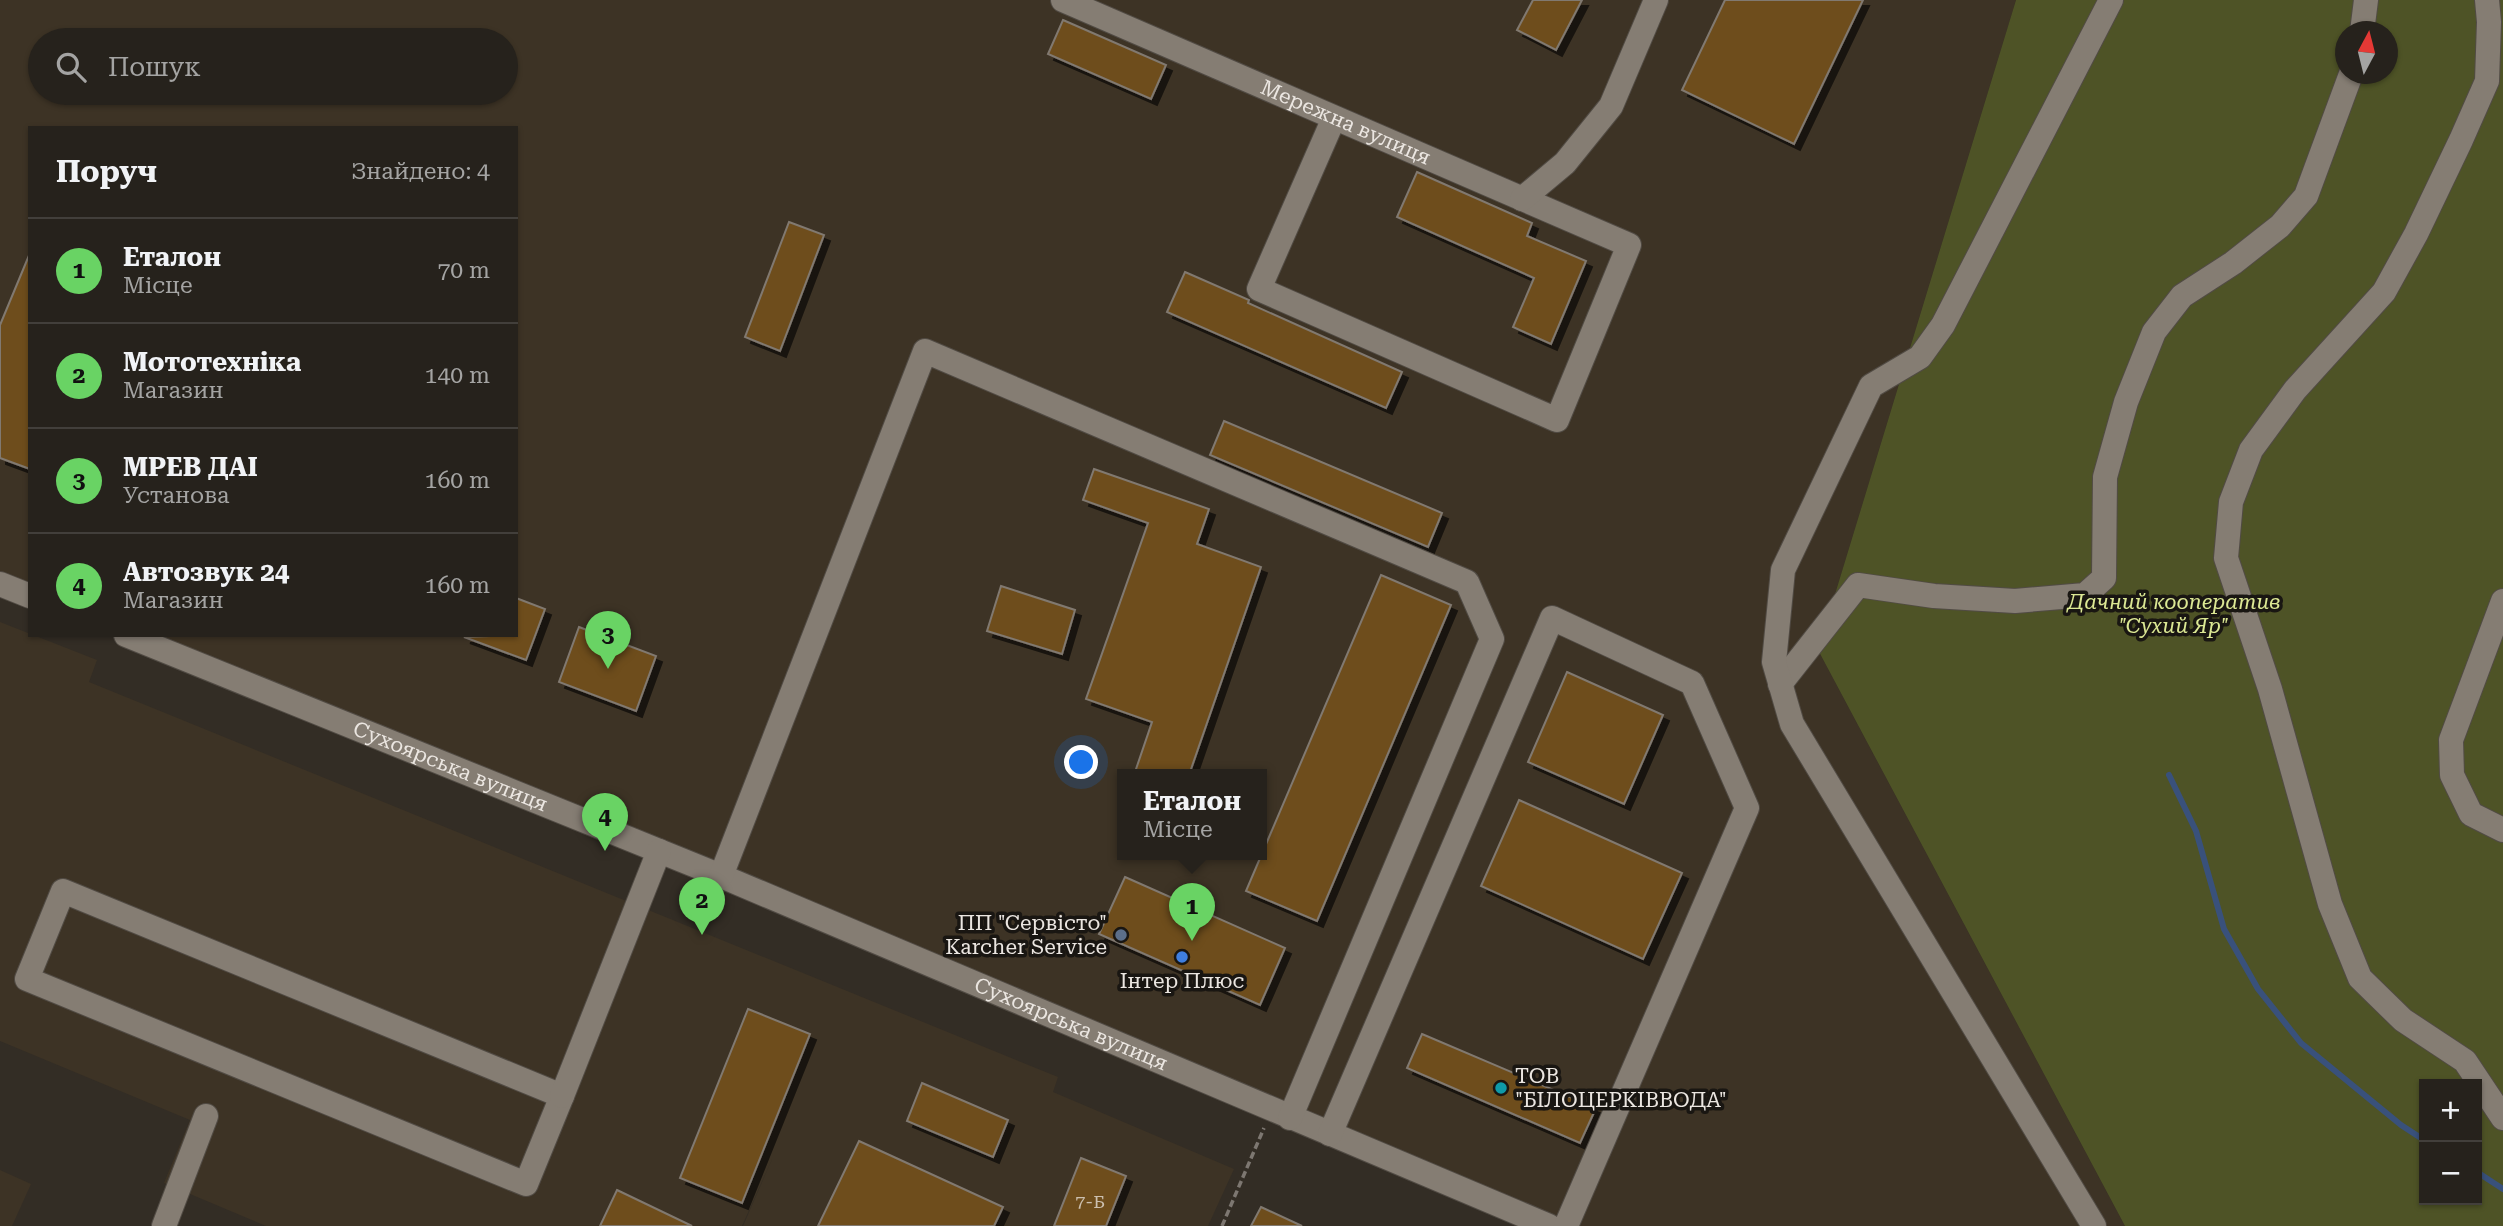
<!DOCTYPE html>
<html lang="uk">
<meta charset="utf-8">
<style>
body{margin:0;font-family:"Roboto Serif",serif;background:#2e2a25;color:#f1f3f6}
.controls{position:absolute;right:21px;bottom:21px;display:grid;overflow:hidden;border-radius:0px;box-shadow:0 2px 5px #0004}
.controls button{width:63px;height:63px;display:grid;place-items:center;padding:0;border:0;border-bottom:2px solid #423f3b;background:#26221c;color:#f1f3f6;font:35px sans-serif}
.compass{position:absolute;left:2335px;top:21px;width:63px;height:63px;border-radius:50%;background:#26221c;box-shadow:0 2px 5px #0004;rotate:7deg}
.you{position:absolute;left:1082px;top:763px;width:24px;height:24px;margin:-18px;border:5px solid #fff;border-radius:50%;background:#1a73e8;box-shadow:0 0 0 10px #1a73e833}
.badge{display:grid;place-items:center;width:46px;height:46px;border-radius:50%;background:#69d364;color:#111;font-size:23px;font-weight:700}
.pin{position:absolute;translate:-50% -58px;filter:drop-shadow(0 2px 4px #0008)}
.pin::after{content:'';position:absolute;top:37px;width:24px;height:21px;background:inherit;clip-path:polygon(0 0,100% 0,50% 100%)}
.popup{position:absolute;left:1117px;top:769px;width:150px;height:91px;box-sizing:border-box;display:grid;place-content:center;border-radius:0px;background:#26221c;filter:drop-shadow(0 2px 5px #0005);font-size:23px;white-space:nowrap;color:#a4a4a3}
.popup b{font-size:26px;color:#f1f3f6}
.popup::after{content:'';position:absolute;left:50%;top:100%;margin-left:-14px;border:14px solid transparent;border-top-color:#26221c}
.list{margin:0;padding:0;list-style:none}
h2{display:flex;justify-content:space-between;align-items:center;height:91px;margin:0;padding:0 28px;font-size:30px}
h2 small{font-size:23px;font-weight:400;color:#a4a4a3}
.list li{display:grid;grid-template-columns:46px 1fr auto;gap:21px;align-items:center;box-sizing:border-box;height:105px;padding:0 28px;border-top:2px solid #423f3b}
.list b{display:block;font-size:26px;white-space:nowrap}
.list p{margin:0;font-size:23px;white-space:nowrap;color:#a4a4a3}
.list em{font-size:23px;font-style:normal;color:#a4a4a3}
.icon{flex:none;width:38px;height:38px;fill:none;stroke:currentColor;stroke-width:2;stroke-linecap:round;stroke-linejoin:round}
.map{position:relative;flex:none;width:2503px;height:1226px;overflow:hidden}
.search{position:absolute;background:#26221c;box-shadow:0 2px 5px #0004;left:28px;top:28px;width:490px;height:77px;display:flex;align-items:center;gap:18px;box-sizing:border-box;padding:0 24px;border-radius:38px;color:#a4a4a3;font-size:26px}
.panel{position:absolute;background:#26221c;box-shadow:0 2px 5px #0004;left:28px;top:126px;width:490px;height:511px;border-radius:0px}
.map>svg:first-child{display:block}
</style>
<div class="map">
<svg width="2503" height="1226" viewBox="0 0 2503 1226">
<defs>
<filter id="shadow"><feDropShadow dx="6" dy="6" stdDeviation="0" flood-color="#0009"/></filter>
</defs>
<rect width="100%" height="100%" fill="#332d25"/>
<g fill="#3d3325" fill-rule="evenodd">
<path d="M 0,0 L 2016,0 L 1818,650 L 2125,1226 L 1549,1226 L 126,635 L 516,635 L 516,128 L 30,128 L 30,595 L 0,583 ZM 40,40 L 506,40 L 506,93 L 40,93 ZM 1122,775 L 1262,775 L 1262,855 L 1122,855 Z"/>
<polygon points="0,622 97,660 89,682 1058,1077 1053,1092 1234,1169 1208,1226 743,1226 773,1157 742,1226 266,1226 164,1183 190,1120 0,1041"/>
<polygon points="0,1170 31,1184 12,1226 0,1226"/>
</g>
<path fill="#4e5326" fill-rule="evenodd" d="M 2016,0 L 2503,0 L 2503,1226 L 2125,1226 L 1818,650 ZM 2346,32 L 2388,32 L 2388,74 L 2346,74 ZM 2424,1084 L 2477,1084 L 2477,1200 L 2424,1200 Z"/>
<g fill="none" stroke-linecap="round" stroke-linejoin="round">
<g stroke="#39517b" stroke-width="6">
<polyline points="2169,775 2196,831 2224,929 2258,989 2301,1043 2401,1125 2424,1140"/>
<polyline points="2477,1172 2503,1189"/>
</g>
</g>
<g fill="#6e4e1e" stroke="#817970" stroke-width="2" filter="url(#shadow)">
<polygon points="1533,0 1582,0 1556,50 1517,30"/>
<polygon points="1725,0 1863,0 1794,144 1682,90"/>
<polygon points="1063,20 1166,65 1151,99 1048,54"/>
<polygon points="1417,172 1532,223 1527,236 1586,261 1551,344 1513,327 1534,278 1397,217"/>
<polygon points="789,222 824,235 780,351 745,337"/>
<polygon points="30,253 30,469 0,458 0,325"/>
<polygon points="1185,272 1249,300 1248,303 1402,372 1386,408 1167,312"/>
<polygon points="1224,421 1442,513 1428,547 1210,455"/>
<polygon points="1094,469 1209,509 1197,544 1261,567 1189,775 1134,775 1152,722 1086,699 1148,523 1083,500"/>
<polygon points="1381,575 1451,605 1317,921 1246,891"/>
<polygon points="1001,586 1075,610 1062,654 987,631"/>
<polygon points="516,598 545,609 526,660 464,637 516,635"/>
<polygon points="579,627 656,656 636,711 559,682"/>
<polygon points="1567,672 1663,715 1624,804 1528,762"/>
<polygon points="1519,800 1682,873 1643,959 1481,886"/>
<polygon points="1125,877 1285,948 1260,1005 1099,934"/>
<polygon points="748,1009 810,1034 742,1203 680,1178"/>
<polygon points="1422,1034 1596,1108 1580,1143 1407,1068"/>
<polygon points="922,1083 1008,1120 993,1157 907,1121"/>
<polygon points="859,1141 1003,1207 994,1226 818,1226"/>
<polygon points="1081,1158 1126,1176 1106,1226 1054,1226"/>
<polygon points="617,1190 692,1226 600,1226"/>
<polygon points="1261,1207 1302,1226 1251,1226"/>
</g>
<g fill="none" stroke-linecap="round" stroke-linejoin="round">
<g stroke="#514b44" stroke-width="26">
<g id="minor">
<path id="s1" d="M 1063,0 L 1629,245 L 1557,420 L 1259,289 L 1334,118"/>
<polyline points="2487,0 2489,22 2487,81 2461,140 2416,234 2384,292 2295,390 2251,450 2231,502 2226,558 2270,689 2330,904 2360,978 2403,1020 2465,1061 2503,1118"/>
<polyline points="2362,32 2366,0"/>
<polyline points="1522,199 1565,163 1611,106 1656,0"/>
<polyline points="0,584 30,596"/>
<polyline points="2503,601 2451,740 2452,775 2471,814 2503,830"/>
<path id="s2" d="M 126,635 L 721,876 L 1549,1226"/>
<polyline points="1780,684 1858,585 1934,596 2015,601 2085,595 2104,578 2105,477 2126,402 2154,332 2182,296 2233,263 2280,226 2306,196 2351,74"/>
<polyline points="721,876 925,351 1467,582 1492,639 1290,1118"/>
<polygon points="63,891 562,1096 526,1184 27,979"/>
<polyline points="562,1096 659,851"/>
<polyline points="1330,1134 1552,618 1692,683 1747,808 1566,1226"/>
<polyline points="164,1226 206,1116"/>
<polyline points="2094,1226 1792,724 1774,662 1783,570 1871,386 1920,357 1943,325 2111,0"/>
</g>
</g>
<polyline stroke="#7d7771" stroke-width="3.5" stroke-dasharray="7 3.5" stroke-linecap="butt" points="1222,1226 1264,1128"/>
<use href="#minor" stroke="#857d73" stroke-width="24"/>
</g>
<circle fill="#5c6f8a" stroke="#191612" stroke-width="2.5" cx="1121" cy="935" r="7"/>
<circle fill="#3f7fe0" stroke="#191612" stroke-width="2.5" cx="1182" cy="957" r="7"/>
<circle fill="#0f9aa8" stroke="#191612" stroke-width="2.5" cx="1501" cy="1088" r="7"/>
<g text-anchor="middle" dominant-baseline="central" stroke-width="7" stroke-linejoin="round" paint-order="stroke">
<g font-size="18" fill="#ccc0b0">
<text x="1090" y="1201">7-Б</text>
</g>
<g font-size="21" fill="#ebe6e1" stroke="#191612">
<text stroke="none"><textPath href="#s1" startOffset="308">Мережна вулиця</textPath></text>
<text stroke="none"><textPath href="#s2" startOffset="350">Сухоярська вулиця</textPath></text>
<text stroke="none"><textPath href="#s2" startOffset="1022">Сухоярська вулиця</textPath></text>
</g>
<g font-size="21" font-style="italic" fill="#dce894" stroke="#191612">
<text x="2174" y="602">Дачний кооператив<tspan x="2174" dy="24">"Сухий Яр"</tspan></text>
</g>
<g font-size="21" fill="#ebe6e1" stroke="#191612" text-anchor="end">
<text x="1107" y="923">ПП "Сервісто"<tspan x="1107" dy="24">Karcher Service</tspan></text>
<text x="1182" y="981" text-anchor="middle">Інтер Плюс</text>
<text x="1515" y="1076" text-anchor="start">ТОВ<tspan x="1515" dy="24">"БІЛОЦЕРКІВВОДА"</tspan></text>
</g>
</g>
</svg>
<div class="controls">
<button>+</button>
<button>−</button>
</div>
<svg class="compass" viewBox="-18 -18 36 36"><path d="M0-13l5 13h-10z" fill="#e53935"/><path d="M0 13l5-13h-10z" fill="#a4a4a3"/></svg>
<div class="you"></div>
<div class="pin badge" style="left:1192px;top:941px">1</div>
<div class="popup"><b>Еталон</b>Місце</div>
<div class="pin badge" style="left:702px;top:935px">2</div>
<div class="pin badge" style="left:608px;top:669px">3</div>
<div class="pin badge" style="left:605px;top:851px">4</div>
<div class="search"><svg class="icon" aria-label="search" viewBox="0 0 24 24"><circle cx="10" cy="10" r="6"/><path d="M15 15l6 6"/></svg>Пошук</div>
<section class="panel">
<h2>Поруч<small>Знайдено: 4</small></h2>
<ul class="list">
<li><span class="badge">1</span><div><b>Еталон</b><p>Місце</p></div><em>70 m</em></li>
<li><span class="badge">2</span><div><b>Мототехніка</b><p>Магазин</p></div><em>140 m</em></li>
<li><span class="badge">3</span><div><b>МРЕВ ДАІ</b><p>Установа</p></div><em>160 m</em></li>
<li><span class="badge">4</span><div><b>Автозвук 24</b><p>Магазин</p></div><em>160 m</em></li>
</ul>
</section>
</div>
